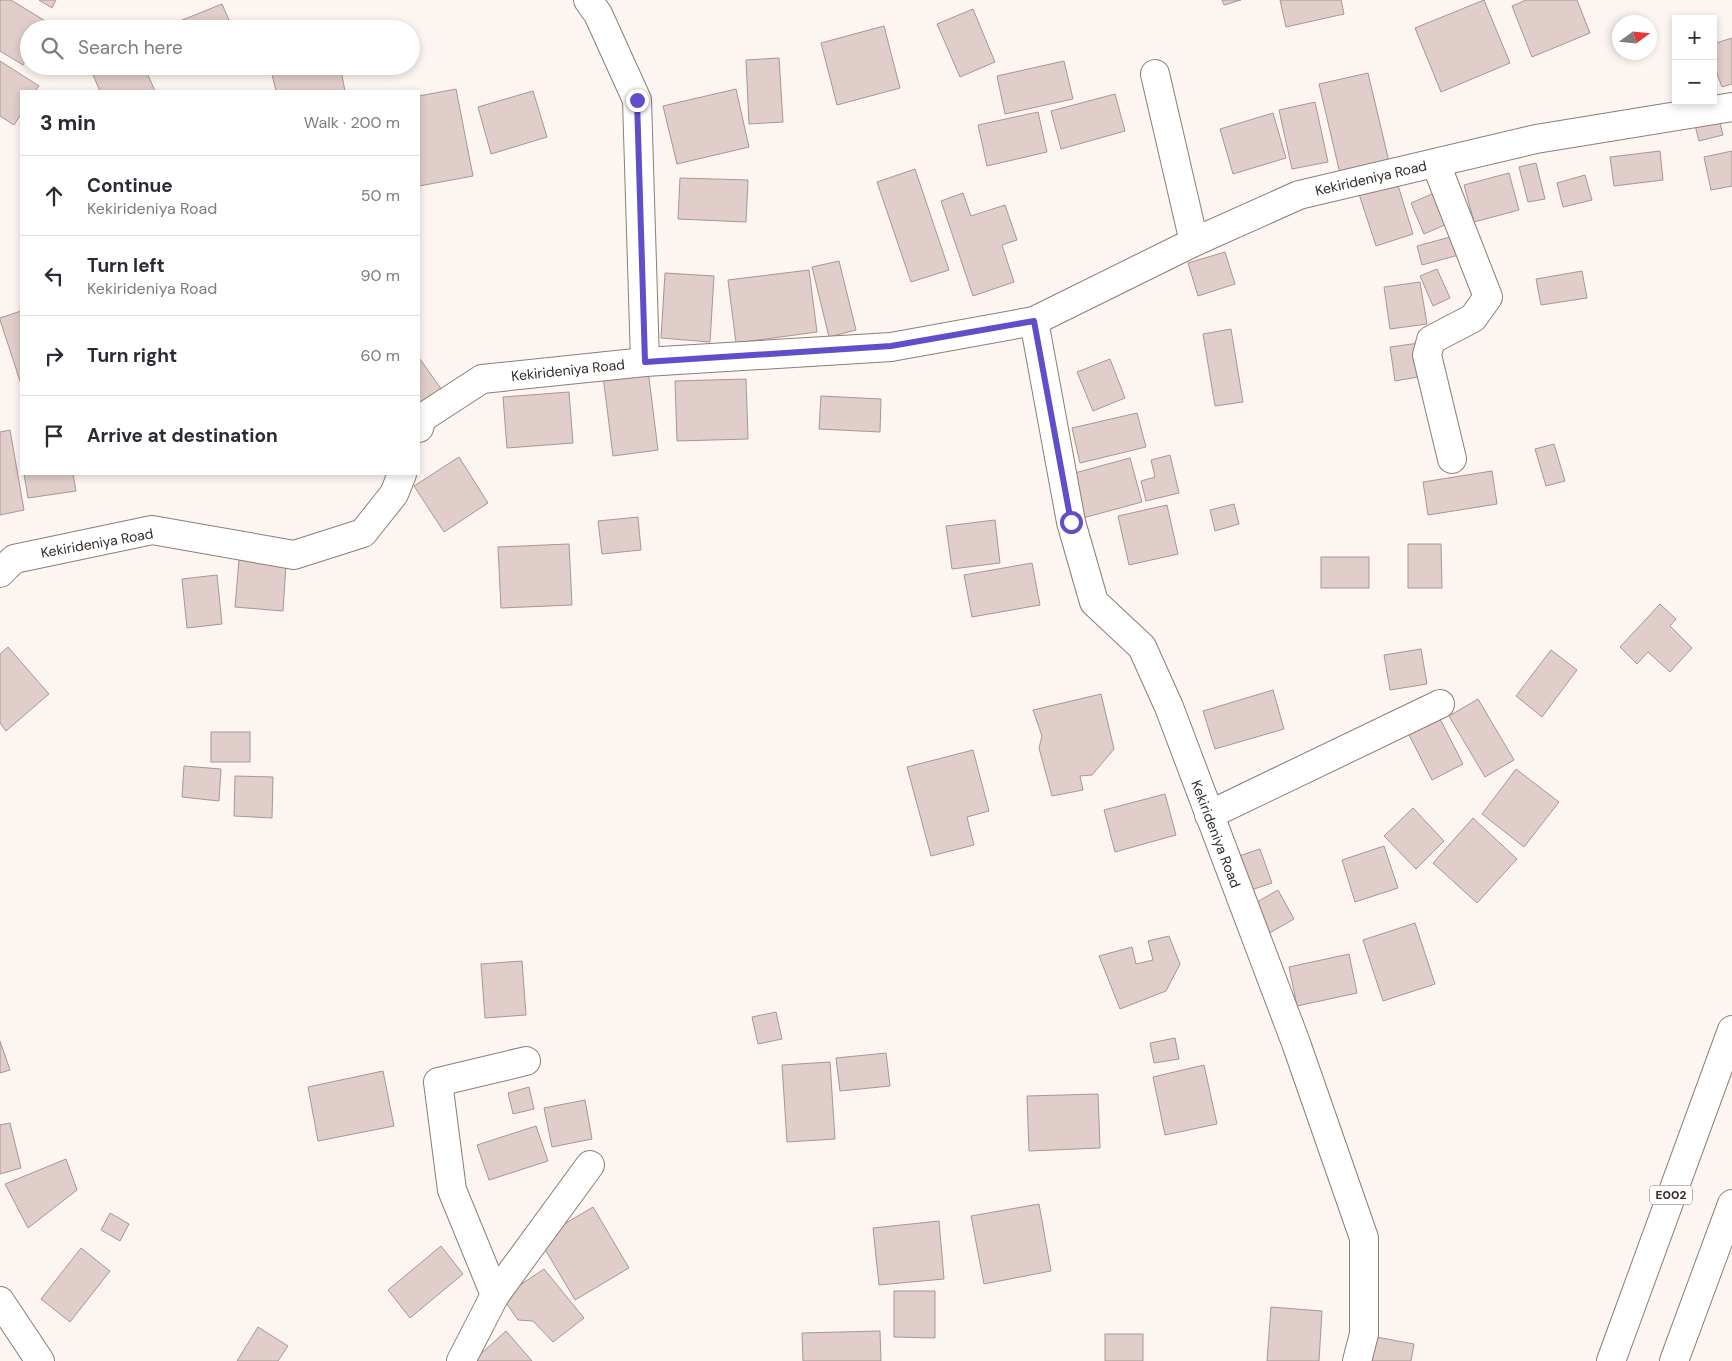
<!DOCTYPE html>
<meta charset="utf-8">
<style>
body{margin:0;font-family:"DM Sans",sans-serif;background:#f7f7f7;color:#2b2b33}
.controls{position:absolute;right:15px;top:15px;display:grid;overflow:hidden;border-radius:0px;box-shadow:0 2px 8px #0003}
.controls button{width:45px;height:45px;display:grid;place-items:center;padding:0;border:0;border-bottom:1px solid #e1e1e2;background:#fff;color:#2b2b33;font:25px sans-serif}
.compass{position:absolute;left:1612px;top:15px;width:45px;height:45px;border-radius:50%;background:#fff;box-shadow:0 2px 8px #0003;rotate:75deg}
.stop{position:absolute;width:15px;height:15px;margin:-11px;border:4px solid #604fc8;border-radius:50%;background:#fff}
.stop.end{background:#604fc8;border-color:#fff;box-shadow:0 1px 5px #0008}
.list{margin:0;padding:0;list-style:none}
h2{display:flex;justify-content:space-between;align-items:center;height:65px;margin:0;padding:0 20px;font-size:21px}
h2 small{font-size:16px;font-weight:400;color:#7c7c81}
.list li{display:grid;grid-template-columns:32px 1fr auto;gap:15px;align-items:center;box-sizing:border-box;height:80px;padding:0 20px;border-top:1px solid #e1e1e2}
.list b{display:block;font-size:19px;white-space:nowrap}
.list p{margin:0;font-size:16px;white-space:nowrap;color:#7c7c81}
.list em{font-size:16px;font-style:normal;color:#7c7c81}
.icon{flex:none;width:28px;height:28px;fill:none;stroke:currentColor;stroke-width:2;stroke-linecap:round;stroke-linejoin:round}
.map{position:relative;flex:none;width:1732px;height:1361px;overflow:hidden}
.search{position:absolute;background:#fff;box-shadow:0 2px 8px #0003;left:20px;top:20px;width:400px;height:55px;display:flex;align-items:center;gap:12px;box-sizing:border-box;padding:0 18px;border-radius:28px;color:#7c7c81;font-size:19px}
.panel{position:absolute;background:#fff;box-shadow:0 2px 8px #0003;left:20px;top:90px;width:400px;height:385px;border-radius:0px}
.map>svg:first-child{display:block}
</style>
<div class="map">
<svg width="1732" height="1361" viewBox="0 0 1732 1361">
<rect width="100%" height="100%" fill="#fdf5f2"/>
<g fill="#e1cdca" stroke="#a99693">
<polygon points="0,0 11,0 47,22 43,29 29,29 29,54 23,65 0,51"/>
<polygon points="39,0 56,0 52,8"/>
<polygon points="1222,0 1241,0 1224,5"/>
<polygon points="1280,0 1341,0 1344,14 1286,27"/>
<polygon points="1484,0 1510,63 1441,92 1415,28"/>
<polygon points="1526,0 1577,0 1590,33 1532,57 1512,6"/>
<polygon points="222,4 233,29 178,29 175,23"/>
<polygon points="973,9 995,62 960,77 937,24"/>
<polygon points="884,26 900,88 837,105 821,43"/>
<polygon points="1732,38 1732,84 1722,87 1713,63 1713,44"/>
<polygon points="779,58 783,122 749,124 746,60"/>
<polygon points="0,61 39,86 35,91 21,91 21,114 14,125 0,116"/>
<polygon points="1064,61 1073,99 1005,114 997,76"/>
<polygon points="115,66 144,66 155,91 100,91 93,75"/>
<polygon points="193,66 216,66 196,74"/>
<polygon points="270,66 340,66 345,91 276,91"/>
<polygon points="1368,73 1390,166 1341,178 1319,84"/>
<polygon points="456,89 473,176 419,186 419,96"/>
<polygon points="736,89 749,147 677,164 663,106"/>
<polygon points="533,91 547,137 491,154 478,107"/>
<polygon points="1115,94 1125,131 1061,149 1051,111"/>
<polygon points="1315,102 1328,162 1292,169 1279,110"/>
<polygon points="1038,112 1047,152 987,166 978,125"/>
<polygon points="1273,113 1286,158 1233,174 1220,129"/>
<polygon points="1719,119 1723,135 1699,141 1695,125"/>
<polygon points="1660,151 1663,180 1614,186 1610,157"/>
<polygon points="1732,151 1732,186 1711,190 1704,157"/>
<polygon points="1536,163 1545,199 1528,202 1519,167"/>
<polygon points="915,169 949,270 911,282 877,182"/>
<polygon points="1509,173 1519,210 1474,222 1464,185"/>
<polygon points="1585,175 1592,200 1563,207 1557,183"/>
<polygon points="680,178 748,180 746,222 678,219"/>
<polygon points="1397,182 1413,234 1376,246 1359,194"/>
<polygon points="1441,190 1454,221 1424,234 1411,203"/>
<polygon points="963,193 971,216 1005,205 1017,240 1002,245 1014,282 973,296 941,201"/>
<polygon points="1461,234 1466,253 1422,265 1417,246"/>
<polygon points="1225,252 1235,284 1198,296 1188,263"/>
<polygon points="839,261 856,330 829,337 812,267"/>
<polygon points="1437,269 1450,298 1433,306 1420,276"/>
<polygon points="809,270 817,332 736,343 728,280"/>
<polygon points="1582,271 1587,298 1541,305 1536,279"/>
<polygon points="665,273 714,276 710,342 661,338"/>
<polygon points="1420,282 1427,324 1390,329 1384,287"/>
<polygon points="21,311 21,384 0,320 0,318"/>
<polygon points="1231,329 1243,402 1215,406 1203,334"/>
<polygon points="1419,343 1424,376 1395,381 1390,347"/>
<polygon points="420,359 444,393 419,411 419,360"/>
<polygon points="1110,359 1125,398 1093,411 1077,372"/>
<polygon points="648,370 658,450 613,456 603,376"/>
<polygon points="746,379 748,439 677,441 675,381"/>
<polygon points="569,392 573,443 507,448 503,397"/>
<polygon points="821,396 881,399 880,432 819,429"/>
<polygon points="1137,413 1146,447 1080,463 1072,428"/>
<polygon points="10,430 24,510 0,515 0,432"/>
<polygon points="1554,444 1565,481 1546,486 1535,449"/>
<polygon points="1170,455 1179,493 1146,501 1141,481 1155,477 1151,460"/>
<polygon points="459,457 488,503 444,532 414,486"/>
<polygon points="1130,458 1142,502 1083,518 1071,474"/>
<polygon points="1492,471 1497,504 1428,515 1423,482"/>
<polygon points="24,474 73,474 76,491 28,498"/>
<polygon points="1234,504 1239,524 1215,531 1210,510"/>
<polygon points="1167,505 1178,554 1129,565 1118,516"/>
<polygon points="638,517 641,550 602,554 598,521"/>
<polygon points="995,520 1000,563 952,569 946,526"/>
<polygon points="569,544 572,605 501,608 498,547"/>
<polygon points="1408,544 1441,544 1442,588 1408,588"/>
<rect x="1321" y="557" width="48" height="31"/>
<polygon points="239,560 286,564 283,611 235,607"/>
<polygon points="1032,563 1040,605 972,617 964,575"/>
<polygon points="217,575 222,624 187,628 182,579"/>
<polygon points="1660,604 1676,619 1670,626 1692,648 1670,672 1648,652 1637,664 1620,647"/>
<polygon points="8,647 49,694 6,731 0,723 0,654"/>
<polygon points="1421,649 1427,684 1390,690 1384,655"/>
<polygon points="1551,650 1577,670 1542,717 1516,696"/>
<polygon points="1273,690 1284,729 1215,749 1203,711"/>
<polygon points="1101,694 1114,749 1092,775 1080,776 1083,790 1052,796 1039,748 1042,736 1033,710"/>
<polygon points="1478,699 1514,760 1485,777 1449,716"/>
<polygon points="1438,715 1463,764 1432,780 1407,731"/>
<rect x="211" y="732" width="39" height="30"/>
<polygon points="973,750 989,811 967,817 974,845 931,856 907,767"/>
<polygon points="184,766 221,769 219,801 182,797"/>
<polygon points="1516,769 1559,802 1524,847 1482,814"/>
<polygon points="235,776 273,777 272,818 234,816"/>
<polygon points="1165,794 1176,835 1115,852 1104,810"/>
<polygon points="1413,808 1444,841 1416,869 1384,836"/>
<polygon points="1473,818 1517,859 1477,903 1433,863"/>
<polygon points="1384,846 1398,888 1355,902 1342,860"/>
<polygon points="1260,849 1272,883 1251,890 1239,856"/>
<polygon points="1278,890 1294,919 1266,935 1250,906"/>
<polygon points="1415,923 1435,984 1383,1001 1363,940"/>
<polygon points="1169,936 1180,964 1166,991 1120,1009 1099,956 1132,947 1136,964 1153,960 1148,941"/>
<polygon points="1349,954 1357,993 1297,1006 1289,967"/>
<polygon points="522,961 526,1015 485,1018 481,964"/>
<polygon points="776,1012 782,1039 758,1044 752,1017"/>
<polygon points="1175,1038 1179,1059 1154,1063 1150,1043"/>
<polygon points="0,1041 10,1070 0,1073"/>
<polygon points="886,1053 890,1086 840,1091 836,1058"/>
<polygon points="830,1062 835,1139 787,1142 782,1065"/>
<polygon points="1204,1065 1217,1124 1165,1135 1153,1077"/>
<polygon points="383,1071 394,1126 318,1141 308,1087"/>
<polygon points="529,1087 534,1109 513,1114 508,1093"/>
<polygon points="1098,1094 1100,1148 1029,1151 1027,1096"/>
<polygon points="585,1100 592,1139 552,1147 544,1108"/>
<polygon points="10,1123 21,1168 0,1174 0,1125"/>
<polygon points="536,1126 548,1161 489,1180 477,1145"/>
<polygon points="66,1159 77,1190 28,1228 5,1184"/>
<polygon points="1039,1204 1051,1271 984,1284 971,1216"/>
<polygon points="593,1207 629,1268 575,1300 539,1239"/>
<polygon points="110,1213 129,1224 120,1241 101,1230"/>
<polygon points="939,1221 944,1279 879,1285 873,1228"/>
<polygon points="441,1246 463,1274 410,1318 388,1290"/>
<polygon points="81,1248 110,1271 70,1322 41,1299"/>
<polygon points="544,1269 584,1318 553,1342 533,1321 518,1320 502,1297"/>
<polygon points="894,1291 935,1291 935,1338 894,1337"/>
<polygon points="1271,1307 1322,1311 1319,1361 1267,1361"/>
<polygon points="258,1327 288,1346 278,1361 237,1361"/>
<polygon points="506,1331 532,1361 473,1361"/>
<polygon points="880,1331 881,1361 803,1361 802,1333"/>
<rect x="1105" y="1334" width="38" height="27"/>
<polygon points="1376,1337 1414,1344 1411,1361 1371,1361"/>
</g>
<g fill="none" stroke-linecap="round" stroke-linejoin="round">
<g stroke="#8d7d75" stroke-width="30">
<g id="street">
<polyline points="588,0 598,14 637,100 645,362"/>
<polyline points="1155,74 1194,242"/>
<polyline points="1436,164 1488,297 1473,318 1431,340 1427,355 1452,459"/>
<polyline points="1034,321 1194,242 1299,195 1536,139 1732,107"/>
<polyline points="419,428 422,418 482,379 645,362 891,347 1034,321 1071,522 1094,602 1142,647 1169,707 1296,1043 1364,1238 1364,1334 1357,1361"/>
<polyline points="0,573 14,559 152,530 294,555 363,533 394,494 402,474"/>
<polyline points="1209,815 1440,704"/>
<polyline points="495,1295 452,1190 438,1082 526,1061"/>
<polyline points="461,1361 495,1295 590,1165"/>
</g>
</g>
<g stroke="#8d7d75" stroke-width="30">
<polyline id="primary" points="0,1301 40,1361"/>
</g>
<g stroke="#8d7d75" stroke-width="30">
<g id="highway">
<polyline points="1611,1361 1732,1030"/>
<polyline points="1674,1361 1732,1204"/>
</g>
</g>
<use href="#street" stroke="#fff" stroke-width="28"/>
<use href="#primary" stroke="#fff" stroke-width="28"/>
<use href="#highway" stroke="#fff" stroke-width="28"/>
</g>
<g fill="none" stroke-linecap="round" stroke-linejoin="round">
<polyline stroke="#604fc8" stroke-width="6" points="637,100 645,362 891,346 1034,321 1071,522"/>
</g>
<g text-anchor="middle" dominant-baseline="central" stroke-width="5" stroke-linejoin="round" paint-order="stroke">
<rect fill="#fff" stroke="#706b69" stroke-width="1" x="1650" y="1185.5" width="42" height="19" rx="4"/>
<g font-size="12" font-weight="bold" fill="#332c29">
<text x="1671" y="1195">E002</text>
</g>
<g font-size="14" fill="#332c29" stroke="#fff">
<text transform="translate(1371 178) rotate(-13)">Kekirideniya Road</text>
<text transform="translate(568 370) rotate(-6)">Kekirideniya Road</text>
<text transform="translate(97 543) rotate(-10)">Kekirideniya Road</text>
<text transform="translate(1216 834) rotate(69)">Kekirideniya Road</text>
</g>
</g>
</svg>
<div class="controls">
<button>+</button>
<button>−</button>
</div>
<svg class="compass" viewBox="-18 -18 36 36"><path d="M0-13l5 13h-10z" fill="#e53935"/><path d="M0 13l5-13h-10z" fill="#7c7c81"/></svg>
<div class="stop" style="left:1071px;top:522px"></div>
<div class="stop end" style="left:637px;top:100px"></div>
<div class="search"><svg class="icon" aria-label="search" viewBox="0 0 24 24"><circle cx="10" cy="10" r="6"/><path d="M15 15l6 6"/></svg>Search here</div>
<section class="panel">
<h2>3 min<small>Walk · 200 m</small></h2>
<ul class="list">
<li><svg class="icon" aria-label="ahead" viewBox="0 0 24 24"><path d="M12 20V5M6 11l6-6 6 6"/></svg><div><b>Continue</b><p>Kekirideniya Road</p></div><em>50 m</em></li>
<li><svg class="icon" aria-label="left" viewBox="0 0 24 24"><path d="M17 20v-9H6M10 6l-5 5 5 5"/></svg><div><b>Turn left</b><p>Kekirideniya Road</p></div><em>90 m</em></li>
<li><svg class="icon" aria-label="right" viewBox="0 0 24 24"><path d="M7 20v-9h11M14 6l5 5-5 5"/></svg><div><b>Turn right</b></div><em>60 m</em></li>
<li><svg class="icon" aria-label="arrive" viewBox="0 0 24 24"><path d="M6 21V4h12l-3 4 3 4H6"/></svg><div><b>Arrive at destination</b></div></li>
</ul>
</section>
</div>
